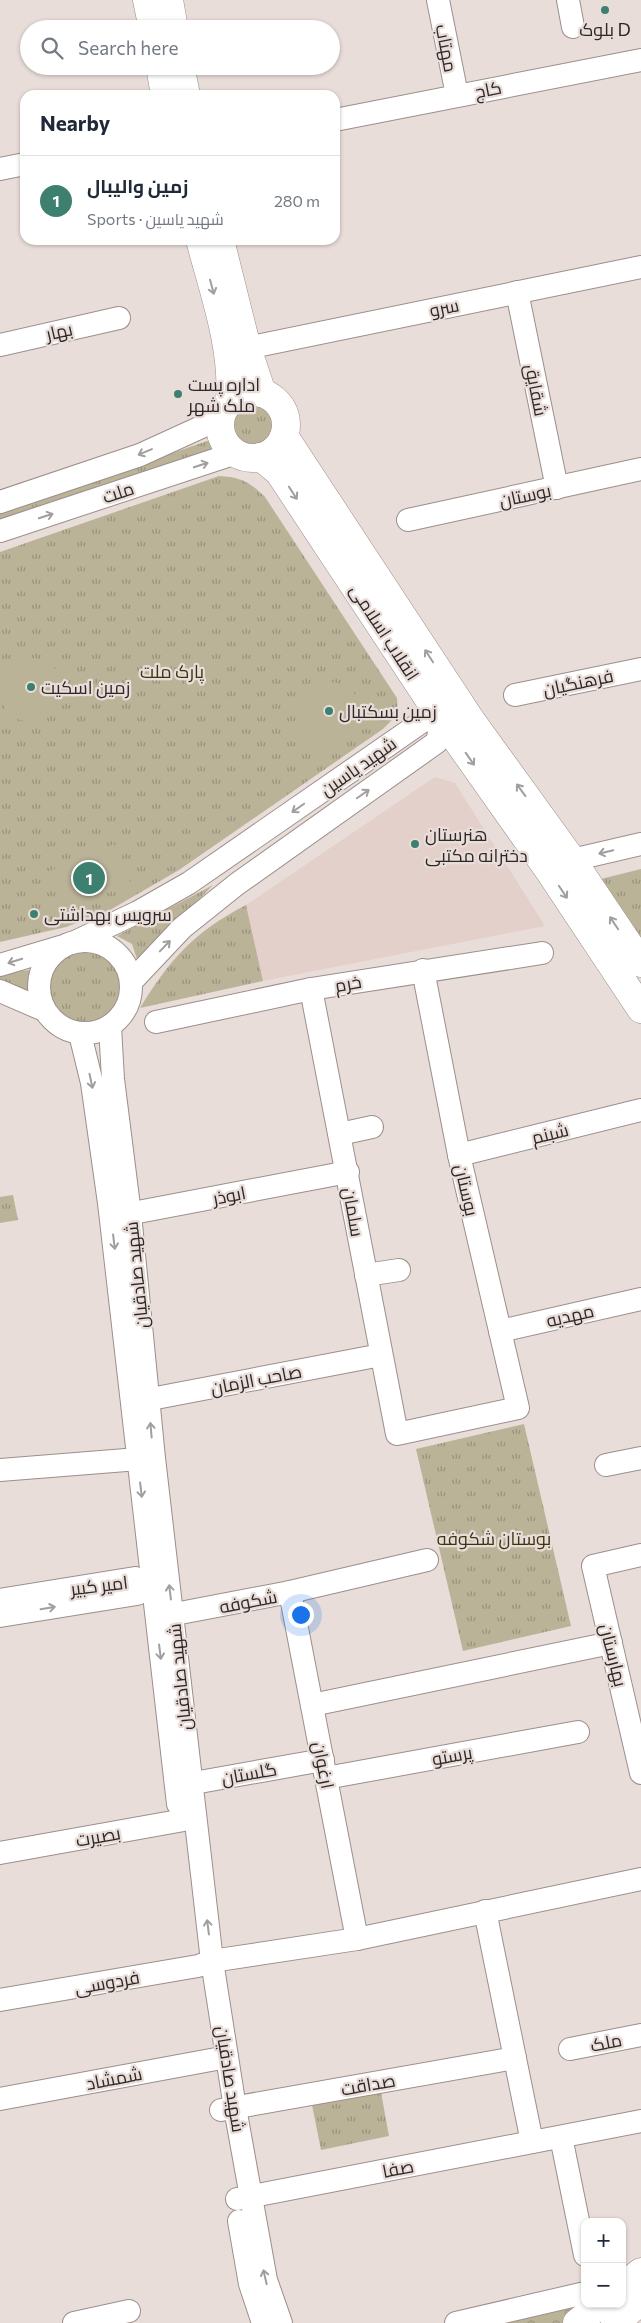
<!DOCTYPE html>
<meta charset="utf-8">
<style>
body{margin:0;font-family:Commissioner,Cairo,sans-serif;background:#f2f2f3;color:#1f2937}
.controls{position:absolute;right:15px;bottom:15px;display:grid;overflow:hidden;border-radius:10px;box-shadow:0 1px 4px #0004}
.controls button{width:45px;height:45px;display:grid;place-items:center;padding:0;border:0;border-bottom:1px solid #e0e1e3;background:#fff;color:#1f2937;font:25px sans-serif}
.you{position:absolute;left:300px;top:1614px;width:18px;height:18px;margin:-12px;border:4px solid #fff;border-radius:50%;background:#1a73e8;box-shadow:0 0 0 8px #1a73e833}
.badge{display:grid;place-items:center;width:32px;height:32px;border-radius:50%;background:#3e8070;color:#fff;font-size:16px;font-weight:700}
.pin{position:absolute;translate:-50% -50%;border:2px solid #fff;box-shadow:0 1px 5px #0006}
.list{margin:0;padding:0;list-style:none}
h2{display:flex;justify-content:space-between;align-items:center;height:65px;margin:0;padding:0 20px;font-size:21px}
h2 small{font-size:16px;font-weight:400;color:#747a83}
.list li{display:grid;grid-template-columns:32px 1fr auto;gap:15px;align-items:center;box-sizing:border-box;height:90px;padding:0 20px;border-top:1px solid #e0e1e3}
.list b{display:block;font-size:19px;white-space:nowrap}
.list p{margin:0;font-size:16px;white-space:nowrap;color:#747a83}
.list em{font-size:16px;font-style:normal;color:#747a83}
.icon{flex:none;width:28px;height:28px;fill:none;stroke:currentColor;stroke-width:2;stroke-linecap:round;stroke-linejoin:round}
.map{position:relative;flex:none;width:641px;height:2323px;overflow:hidden}
.search{position:absolute;background:#fff;box-shadow:0 1px 4px #0004;left:20px;top:20px;width:320px;height:55px;display:flex;align-items:center;gap:12px;box-sizing:border-box;padding:0 18px;border-radius:28px;color:#747a83;font-size:19px}
.panel{position:absolute;background:#fff;box-shadow:0 1px 4px #0004;left:20px;top:90px;width:320px;height:155px;border-radius:15px}
.map>svg:first-child{display:block}
</style>
<div class="map">
<svg width="641" height="2323" viewBox="0 0 641 2323">
<defs>
<pattern id="grass-tufts" width="24" height="20" patternUnits="userSpaceOnUse" patternTransform="scale(1.25)"><rect width="24" height="20" fill="#bbb398"/><path d="M3 7l-1-3M5 7V3M7 7l1-3M15 17l-1-3M17 17v-4M19 17l1-3" fill="none" stroke="#98927c"/></pattern>
<pattern id="forest-crowns" width="20" height="18" patternUnits="userSpaceOnUse" patternTransform="scale(1.25)"><rect width="20" height="18" fill="#bbb398"/><path d="M2 6a3 3 0 1 1 6 0M12 15a3 3 0 1 1 6 0" fill="none" stroke="#98927c"/></pattern>
</defs>
<rect width="100%" height="100%" fill="#e9ddd9"/>
<polygon fill="#e4d0ca" points="435,777 455,783 545,926 263,981 246,905"/>
<g fill="url(#grass-tufts)">
<circle cx="252" cy="425" r="22"/>
<polygon points="214,440 213,449 0,522 0,513 207,441"/>
<path d="M 219,476 C 240,477 250,482 265,497 L 397,698 L 398,714 L 383,729 L 179,870 L 110,910 L 66,927 L 0,942 L 0,552 Z"/>
<polygon points="641,869 641,938 601,879"/>
<polygon points="213,885 138,962 132,944 117,936"/>
<path d="M 246,905 L 263,981 L 140,1008 C 170,959 194,932 246,905 Z"/>
<circle cx="85" cy="988" r="40"/>
<polygon points="37,969 31,981 31,995 0,985 0,974"/>
<polygon points="13,1195 18,1220 0,1223 0,1197"/>
<polygon points="524,1424 571,1626 463,1651 416,1449"/>
<polygon points="380,2087 389,2136 321,2150 311,2100"/>
</g>
<polygon fill="url(#forest-crowns)" points="575,2301 582,2308 563,2323 482,2323"/>
<g fill="#bbb398">
<circle cx="31" cy="690" r="32"/>
<circle cx="329" cy="715" r="33"/>
<polygon points="114,844 131,884 63,910 47,872"/>
</g>
<g fill="none" stroke-linecap="round" stroke-linejoin="round">
<g stroke="#9b8f8c" stroke-width="24">
<g id="minor">
<polyline points="438,0 457,95"/>
<polyline points="568,0 573,27"/>
<polyline points="335,120 641,60"/>
<polyline points="0,169 25,164"/>
<polyline points="517,292 557,488"/>
<polyline points="0,345 119,318"/>
<polyline points="247,348 641,267"/>
<polyline points="0,502 140,455 221,418"/>
<polyline points="408,520 641,469"/>
<polyline points="0,531 236,453"/>
<polyline points="515,695 641,669"/>
<polyline points="572,860 641,844"/>
<circle cx="85" cy="987" r="46"/>
<polyline points="77,941 138,912 189,883 423,721 442,719 454,712"/>
<polyline points="0,965 60,947"/>
<polyline points="131,982 182,928 237,884 437,742 442,719"/>
<polyline points="311,989 397,1434 518,1408 459,1155 423,970"/>
<polyline points="0,991 44,1010"/>
<polyline points="156,1022 311,989 542,953"/>
<polyline points="110,1027 113,1079 130,1214 154,1458 212,1961 235,2108 266,2280 281,2323"/>
<polyline points="80,1034 92,1083 109,1203 178,1804"/>
<polyline points="340,1134 372,1127"/>
<polyline points="459,1155 641,1110"/>
<polyline points="117,1216 348,1172"/>
<polyline points="366,1275 399,1270"/>
<polyline points="500,1331 641,1299"/>
<polyline points="135,1402 381,1355"/>
<polyline points="606,1465 641,1458"/>
<polyline points="0,1470 151,1458"/>
<polyline points="641,1555 593,1566 641,1773"/>
<polyline points="290,1592 357,1939"/>
<polyline points="0,1600 135,1578 140,1585 137,1594 0,1616"/>
<polyline points="159,1617 290,1592 427,1560"/>
<polyline points="312,1705 611,1643"/>
<polyline points="326,1778 578,1732"/>
<polyline points="177,1786 323,1760"/>
<polyline points="0,1853 195,1818"/>
<polyline points="485,1911 532,2142"/>
<polyline points="0,2000 198,1966 212,1961 357,1939 641,1879"/>
<polyline points="570,2049 641,2035"/>
<polyline points="0,2099 227,2057"/>
<polyline points="221,2110 515,2058"/>
<polyline points="561,2137 585,2255"/>
<polyline points="237,2199 641,2121"/>
<polyline points="239,2221 250,2284 263,2323"/>
<polyline points="74,2323 129,2311"/>
<polyline points="456,2323 585,2293"/>
</g>
</g>
<g stroke="#9b8f8c" stroke-width="29">
<g id="major">
<polyline points="147,0 153,29"/>
<polyline points="169,0 174,29"/>
<polyline points="160,66 165,95"/>
<polyline points="180,66 186,95"/>
<path d="M 200,240 C 214,293 234,347 230,402"/>
<polyline points="220,240 247,348 262,393"/>
<circle cx="253" cy="425" r="33"/>
<polyline points="284,436 470,719 572,860 641,963"/>
<polyline points="261,457 279,472 442,719 550,872 641,1009"/>
<polyline points="622,2287 641,2272"/>
<polyline points="577,2323 601,2304"/>
<polyline points="615,2323 641,2301"/>
</g>
</g>
<use href="#minor" stroke="#fff" stroke-width="22"/>
<use href="#major" stroke="#fff" stroke-width="28"/>
</g>
<defs><path id="oneway-shaft" d="M-6 0H5M1.5-3L5.5 0L1.5 3" fill="none" stroke-width="1.6" stroke-linecap="round" stroke-linejoin="round" transform="scale(1.25)"/></defs>
<g stroke="#a09e9e">
<use href="#oneway-shaft" transform="translate(212 287) rotate(75)"/>
<use href="#oneway-shaft" transform="translate(145 452) rotate(157)"/>
<use href="#oneway-shaft" transform="translate(201 465) rotate(-18)"/>
<use href="#oneway-shaft" transform="translate(293 493) rotate(57)"/>
<use href="#oneway-shaft" transform="translate(46 516) rotate(-18)"/>
<use href="#oneway-shaft" transform="translate(429 656) rotate(-123)"/>
<use href="#oneway-shaft" transform="translate(470 759) rotate(55)"/>
<use href="#oneway-shaft" transform="translate(521 790) rotate(-126)"/>
<use href="#oneway-shaft" transform="translate(363 794) rotate(-35)"/>
<use href="#oneway-shaft" transform="translate(298 808) rotate(145)"/>
<use href="#oneway-shaft" transform="translate(606 852) rotate(167)"/>
<use href="#oneway-shaft" transform="translate(563 892) rotate(56)"/>
<use href="#oneway-shaft" transform="translate(614 923) rotate(-124)"/>
<use href="#oneway-shaft" transform="translate(165 946) rotate(-46)"/>
<use href="#oneway-shaft" transform="translate(15 961) rotate(163)"/>
<use href="#oneway-shaft" transform="translate(91 1081) rotate(78)"/>
<use href="#oneway-shaft" transform="translate(114 1242) rotate(83)"/>
<use href="#oneway-shaft" transform="translate(151 1430) rotate(-95)"/>
<use href="#oneway-shaft" transform="translate(141 1490) rotate(83)"/>
<use href="#oneway-shaft" transform="translate(170 1592) rotate(-97)"/>
<use href="#oneway-shaft" transform="translate(48 1608) rotate(-9)"/>
<use href="#oneway-shaft" transform="translate(160 1652) rotate(83)"/>
<use href="#oneway-shaft" transform="translate(208 1927) rotate(-97)"/>
<use href="#oneway-shaft" transform="translate(265 2277) rotate(-103)"/>
</g>
<g fill="#3e8070" stroke="#e9ddd9" stroke-width="2">
<circle cx="605" cy="10" r="5"/>
<circle cx="178" cy="394" r="5"/>
<circle cx="31" cy="687" r="5"/>
<circle cx="329" cy="711" r="5"/>
<circle cx="415" cy="844" r="5"/>
<circle cx="34" cy="914" r="5"/>
</g>
<g text-anchor="middle" dominant-baseline="central" stroke-width="4.5" stroke-linejoin="round" paint-order="stroke">
<g font-size="18" fill="#2d2827" stroke="#e9ddd9" text-anchor="start">
<text x="605" y="29" text-anchor="middle">بلوک D</text>
<text x="188" y="384">اداره پست<tspan x="188" dy="21">ملک شهر</tspan></text>
<text x="41" y="687">زمین اسکیت</text>
<text x="339" y="711">زمین بسکتبال</text>
<text x="425" y="834">هنرستان<tspan x="425" dy="21">دخترانه مکتبی</tspan></text>
<text x="44" y="914">سرویس بهداشتی</text>
</g>
<g font-size="18" fill="#2d2827" stroke="#e9ddd9">
<text transform="translate(447 48) rotate(79)">مهتاب</text>
<text transform="translate(488 89) rotate(-11)">کاج</text>
<text transform="translate(444 307) rotate(-12)">سرو</text>
<text transform="translate(59 331) rotate(-13)">بهار</text>
<text transform="translate(537 390) rotate(79)">شقایق</text>
<text transform="translate(118 492) rotate(-18)">ملت</text>
<text transform="translate(525 495) rotate(-12)">بوستان</text>
<text transform="translate(385 632) rotate(57)">انقلاب اسلامی</text>
<text transform="translate(578 682) rotate(-12)">فرهنگیان</text>
<text transform="translate(358 766) rotate(-35)">شهید یاسین</text>
<text transform="translate(348 983) rotate(-10)">خرم</text>
<text transform="translate(550 1133) rotate(-14)">شبنم</text>
<text transform="translate(467 1190) rotate(77)">بوستان</text>
<text transform="translate(229 1195) rotate(-11)">ابوذر</text>
<text transform="translate(354 1212) rotate(80)">سلمان</text>
<text transform="translate(136 1275) rotate(-96)">شهید صادقیان</text>
<text transform="translate(570 1315) rotate(-13)">مهدیه</text>
<text transform="translate(256 1379) rotate(-11)">صاحب الزمان</text>
<text transform="translate(99 1585) rotate(-7)">امیر کبیر</text>
<text transform="translate(248 1601) rotate(-11)">شکوفه</text>
<text transform="translate(614 1655) rotate(76)">بهارستان</text>
<text transform="translate(179 1677) rotate(-96)">شهید صادقیان</text>
<text transform="translate(452 1755) rotate(-10)">پرستو</text>
<text transform="translate(324 1765) rotate(79)">ارغوان</text>
<text transform="translate(249 1773) rotate(-10)">گلستان</text>
<text transform="translate(98 1836) rotate(-10)">بصیرت</text>
<text transform="translate(107 1982) rotate(-10)">فردوسی</text>
<text transform="translate(606 2042) rotate(-11)">ملک</text>
<text transform="translate(114 2078) rotate(-11)">شمشاد</text>
<text transform="translate(231 2079) rotate(81)">شهید صادقیان</text>
<text transform="translate(368 2084) rotate(-10)">صداقت</text>
<text transform="translate(398 2168) rotate(-11)">صفا</text>
</g>
<g font-size="18" fill="#3d3310" stroke="#e9ddd9">
<text x="172" y="671">پارک ملت</text>
<text x="494" y="1538">بوستان شکوفه</text>
</g>
</g>
</svg>
<div class="controls">
<button>+</button>
<button>−</button>
</div>
<div class="you"></div>
<div class="pin badge" style="left:89px;top:878px">1</div>
<div class="search"><svg class="icon" aria-label="search" viewBox="0 0 24 24"><circle cx="10" cy="10" r="6"/><path d="M15 15l6 6"/></svg>Search here</div>
<section class="panel">
<h2>Nearby<small></small></h2>
<ul class="list">
<li><span class="badge">1</span><div><b>زمین والیبال</b><p>Sports · شهید یاسین</p></div><em>280 m</em></li>
</ul>
</section>
</div>
